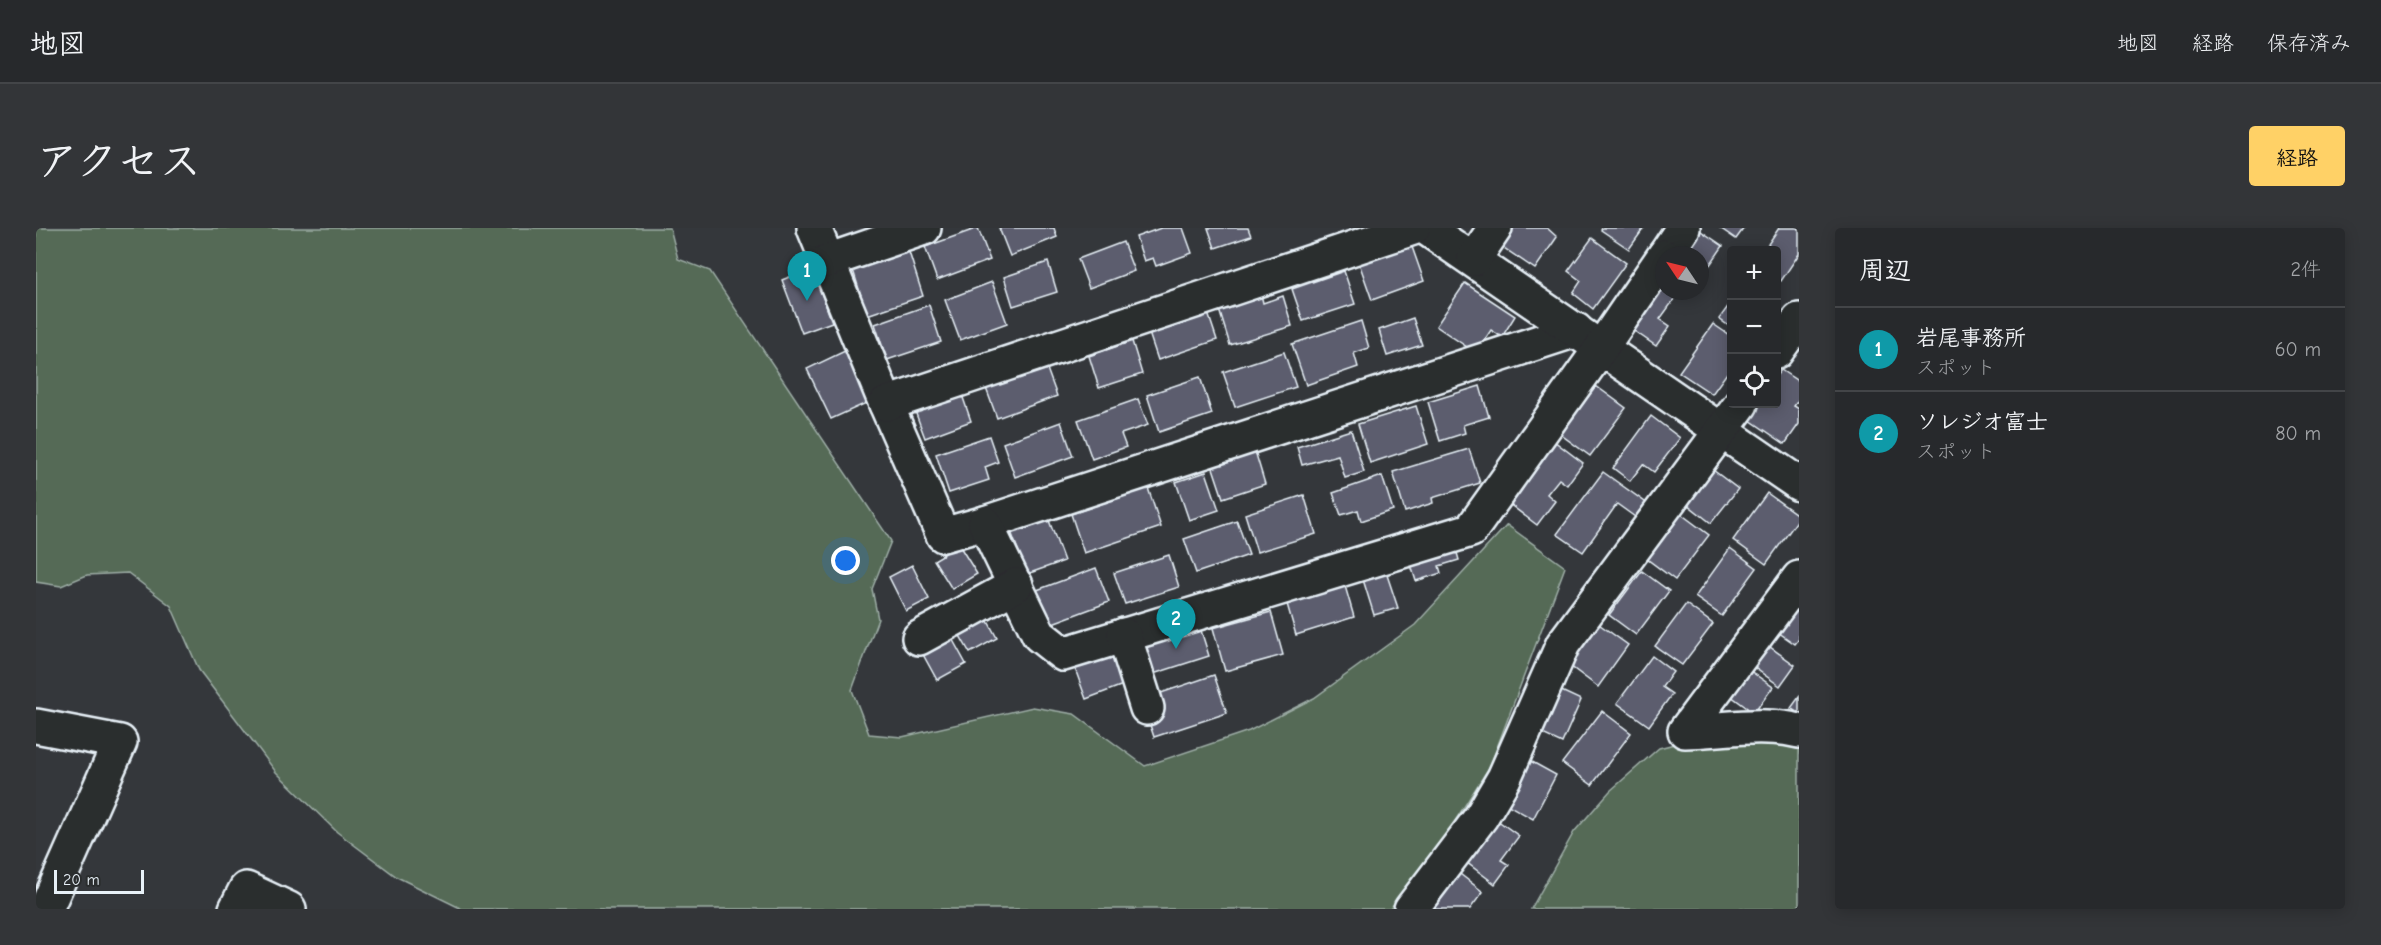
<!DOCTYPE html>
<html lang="ja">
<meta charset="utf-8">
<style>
body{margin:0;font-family:"Comic Neue","Klee One",sans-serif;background:#333538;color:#f1f3f6}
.controls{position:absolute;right:18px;top:18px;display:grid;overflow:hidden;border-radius:6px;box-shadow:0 3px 15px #0003}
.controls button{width:54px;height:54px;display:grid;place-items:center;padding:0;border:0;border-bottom:2px solid #434548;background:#27292c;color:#f1f3f6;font:30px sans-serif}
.compass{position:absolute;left:1619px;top:18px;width:54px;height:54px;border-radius:50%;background:#27292c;box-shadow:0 3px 15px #0003;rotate:305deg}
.scale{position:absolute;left:18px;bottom:15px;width:90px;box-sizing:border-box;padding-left:6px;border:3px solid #e8f1f8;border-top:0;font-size:16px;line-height:21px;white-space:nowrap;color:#e8f1f8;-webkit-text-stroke:4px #2a2d2e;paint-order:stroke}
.you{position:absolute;left:810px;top:333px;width:21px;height:21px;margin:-15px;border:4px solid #fff;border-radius:50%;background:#1a73e8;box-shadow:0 0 0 9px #1a73e833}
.badge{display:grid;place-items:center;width:39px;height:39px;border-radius:50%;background:#ffd166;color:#fff;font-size:20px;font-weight:700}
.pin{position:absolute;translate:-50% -50px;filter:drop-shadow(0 2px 3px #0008)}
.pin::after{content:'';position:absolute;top:32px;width:21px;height:18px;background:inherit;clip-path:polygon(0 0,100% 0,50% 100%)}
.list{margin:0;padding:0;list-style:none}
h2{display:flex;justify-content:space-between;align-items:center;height:78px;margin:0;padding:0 24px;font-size:26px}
h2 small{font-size:20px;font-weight:400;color:#a4a6a9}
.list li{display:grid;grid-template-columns:39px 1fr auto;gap:18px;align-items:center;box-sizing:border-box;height:84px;padding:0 24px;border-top:2px solid #434548}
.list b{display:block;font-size:22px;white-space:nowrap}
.list p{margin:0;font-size:20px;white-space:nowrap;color:#a4a6a9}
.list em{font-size:20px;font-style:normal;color:#a4a6a9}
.icon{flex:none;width:33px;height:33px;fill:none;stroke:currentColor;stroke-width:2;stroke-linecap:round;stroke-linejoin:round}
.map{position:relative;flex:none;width:1763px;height:681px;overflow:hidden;border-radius:6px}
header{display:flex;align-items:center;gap:36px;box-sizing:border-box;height:84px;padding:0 30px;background:#27292c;border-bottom:2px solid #434548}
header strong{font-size:28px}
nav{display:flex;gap:33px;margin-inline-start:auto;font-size:21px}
.intro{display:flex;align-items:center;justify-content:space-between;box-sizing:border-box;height:144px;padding:0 36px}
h1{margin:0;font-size:42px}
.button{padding:15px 27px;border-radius:6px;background:#ffd166;color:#111;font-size:21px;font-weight:700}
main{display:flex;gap:36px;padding:0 36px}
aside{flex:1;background:#27292c;border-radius:6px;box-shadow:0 3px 15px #0003}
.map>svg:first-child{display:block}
</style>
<header>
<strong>地図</strong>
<nav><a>地図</a><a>経路</a><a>保存済み</a></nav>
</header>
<div class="intro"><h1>アクセス</h1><a class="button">経路</a></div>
<main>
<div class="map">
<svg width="1763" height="681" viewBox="0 0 1763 681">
<rect width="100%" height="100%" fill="#34373b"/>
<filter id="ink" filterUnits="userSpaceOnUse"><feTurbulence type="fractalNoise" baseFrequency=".0167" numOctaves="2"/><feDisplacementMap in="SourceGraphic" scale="12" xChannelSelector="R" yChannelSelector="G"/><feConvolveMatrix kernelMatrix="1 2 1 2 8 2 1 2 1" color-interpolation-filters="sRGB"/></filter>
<g filter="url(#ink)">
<g fill="#556a56" stroke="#9eaea7" stroke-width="1.5">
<polygon points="0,0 634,0 642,31 674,43 855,313 836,361 842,391 816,462 833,506 866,509 997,479 1038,486 1109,538 1213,503 1278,470 1379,397 1471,297 1529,339 1454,538 1412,604 1354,681 426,681 361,649 301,604 240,544 163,442 135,378 92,345 51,347 25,358 0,354"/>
<polygon points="1654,512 1763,512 1763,681 1495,681 1538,604 1574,563 1623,520"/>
</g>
<g fill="#5b5d6e" stroke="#e8f1f8" stroke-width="1.5">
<polygon points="942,0 954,32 901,52 889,19"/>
<polygon points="963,0 1018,0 1021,9 974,28"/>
<polygon points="1125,0 1147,0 1156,25 1120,38 1117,30 1108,33 1100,9"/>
<polygon points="1172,0 1212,0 1215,8 1179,20"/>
<polygon points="1477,0 1511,0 1521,9 1499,41 1465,18"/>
<polygon points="1566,0 1608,0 1593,21 1565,2"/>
<polygon points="1684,0 1708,0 1700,11"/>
<polygon points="1743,0 1763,0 1763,26 1745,53 1740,50 1740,22 1728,22"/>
<polygon points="1665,3 1687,18 1664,51 1664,27 1648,27"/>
<polygon points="1556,10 1590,35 1557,81 1537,65 1545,53 1532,43"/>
<polygon points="1087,14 1098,43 1053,60 1042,31"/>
<polygon points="1375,16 1388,53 1336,72 1323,35"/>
<polygon points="873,24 887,68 831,87 817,42"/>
<polygon points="1012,34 1021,64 977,78 968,49"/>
<polygon points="776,40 796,94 766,105 746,52"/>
<polygon points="1308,43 1319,76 1267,93 1256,61"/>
<polygon points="956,54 971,95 924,112 909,72"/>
<polygon points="1429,55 1479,88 1466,109 1455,102 1440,125 1400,98"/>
<polygon points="1621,55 1628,60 1628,63 1640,69 1624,91 1634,98 1620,118 1591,98"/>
<polygon points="1224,62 1227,75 1247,68 1256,98 1194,117 1181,75"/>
<polygon points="1696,73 1696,100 1683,91"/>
<polygon points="893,77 905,114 851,132 839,96"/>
<polygon points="1170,79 1181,112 1122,132 1111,99"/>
<polygon points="1377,90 1386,117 1351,128 1343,102"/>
<polygon points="1325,93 1333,120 1318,125 1322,139 1270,157 1256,116"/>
<polygon points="1677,96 1696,109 1696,138 1676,166 1643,144"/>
<polygon points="1096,113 1106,146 1063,160 1053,128"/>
<polygon points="811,122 835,173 795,191 771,141"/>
<polygon points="1248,124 1260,159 1199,179 1187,144"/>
<polygon points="1007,130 1021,168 961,190 947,152"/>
<polygon points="1745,142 1763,154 1763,171 1758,178 1763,181 1763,196 1749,216 1711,190 1721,176 1740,176 1740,148"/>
<polygon points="1164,149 1176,186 1123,204 1111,167"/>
<polygon points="923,158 935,193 889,210 876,175"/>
<polygon points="1444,158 1453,189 1427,197 1429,205 1404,213 1392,174"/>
<polygon points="1560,158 1590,180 1554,228 1524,206"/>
<polygon points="1102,171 1112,197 1085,206 1090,219 1056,231 1042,192"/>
<polygon points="1380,178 1392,216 1334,235 1322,196"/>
<polygon points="1615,188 1644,210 1618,244 1607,236 1594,253 1577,240"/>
<polygon points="1025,194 1037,228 979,249 967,215"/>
<polygon points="1315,202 1328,244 1309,250 1302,227 1266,237 1261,219"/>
<polygon points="953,208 962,234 949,239 953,252 913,265 900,226"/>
<polygon points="1514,210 1547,235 1531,257 1523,251 1511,266 1519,273 1501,297 1468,272"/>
<polygon points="1433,221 1444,255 1396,270 1397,275 1369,284 1357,244"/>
<polygon points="1219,223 1229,256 1187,270 1176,237"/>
<polygon points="1677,242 1702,261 1675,295 1651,276"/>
<polygon points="1170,244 1183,282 1153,292 1140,254"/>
<polygon points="1567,244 1616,279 1606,294 1581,276 1547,324 1521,306"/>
<polygon points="1346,248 1357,282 1325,293 1322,282 1305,287 1297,265"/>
<polygon points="1112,260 1125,299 1048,325 1035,286"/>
<polygon points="1731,265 1763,288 1763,290 1730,336 1697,312"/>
<polygon points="1268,267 1280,306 1221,324 1209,286"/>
<polygon points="1645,286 1673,307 1639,352 1611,331"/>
<polygon points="1011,287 1028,333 991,346 974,301"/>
<polygon points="1201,293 1213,327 1160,345 1148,311"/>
<polygon points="923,317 941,346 916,361 898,332"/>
<polygon points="1419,318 1423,332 1403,338 1405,345 1380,353 1373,331"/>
<polygon points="1694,320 1721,340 1686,388 1659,369"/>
<polygon points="1133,327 1143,359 1089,376 1078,345"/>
<polygon points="876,337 893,371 870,383 853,349"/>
<polygon points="1348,338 1362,380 1338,387 1325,345"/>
<polygon points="1060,340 1073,374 1014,396 1001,362"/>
<polygon points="1606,343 1633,363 1600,407 1573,387"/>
<polygon points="1307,351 1318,389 1260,407 1249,369"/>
<polygon points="1763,370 1763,411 1759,416 1739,402"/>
<polygon points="1650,376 1677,396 1646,437 1619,418"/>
<polygon points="947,384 961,410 934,425 919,399"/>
<polygon points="1235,384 1247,427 1189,443 1177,400"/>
<polygon points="1560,394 1592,417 1562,459 1530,435"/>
<polygon points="1163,396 1173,428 1117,446 1107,414"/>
<polygon points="913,405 930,436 901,452 884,421"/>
<polygon points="1723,411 1759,437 1744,458 1709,433"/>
<polygon points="1075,424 1087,457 1050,471 1038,438"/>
<polygon points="1616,428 1637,444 1626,459 1636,466 1613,498 1581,475"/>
<polygon points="1710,440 1737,459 1718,485 1691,465"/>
<polygon points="1178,447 1191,485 1118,509 1110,485 1113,469"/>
<polygon points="1519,460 1545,472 1526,515 1500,503"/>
<polygon points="1763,469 1763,486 1755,480"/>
<polygon points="1566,483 1595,505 1556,557 1526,535"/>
<polygon points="1489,530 1520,547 1497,591 1465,573"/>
<polygon points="1461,592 1483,608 1465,632 1473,637 1459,656 1430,634"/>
<polygon points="1424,646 1447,664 1434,681 1397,681"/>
</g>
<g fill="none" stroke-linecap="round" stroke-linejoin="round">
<g stroke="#e8f1f8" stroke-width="38">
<g id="minor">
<polyline points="778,0 850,176 907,307 949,295 1540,102"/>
<polyline points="1390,0 1763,256"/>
<polyline points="1629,27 1647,0"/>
<polyline points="1438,31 1459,0"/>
<polyline points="791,33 888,0"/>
<polyline points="1740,124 1763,92"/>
<polyline points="850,176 1377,0"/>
<polyline points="949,295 1003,407 1027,426 1435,302 1565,120 1628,28"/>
<path d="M 1763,350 L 1649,503 C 1687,502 1726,494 1763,503"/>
<polyline points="1088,407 1111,480"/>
<polyline points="883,410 980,357"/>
<polyline points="0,498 84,514 10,681"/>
<polyline points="200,681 210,661 253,681"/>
<polyline points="1375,681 1445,589 1468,550 1527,416 1705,176"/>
</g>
</g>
<use href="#minor" stroke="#2a2d2e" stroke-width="33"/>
</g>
</g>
</svg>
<div class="controls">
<button>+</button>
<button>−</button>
<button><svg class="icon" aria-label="locate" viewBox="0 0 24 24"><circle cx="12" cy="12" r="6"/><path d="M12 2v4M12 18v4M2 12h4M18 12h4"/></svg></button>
</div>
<svg class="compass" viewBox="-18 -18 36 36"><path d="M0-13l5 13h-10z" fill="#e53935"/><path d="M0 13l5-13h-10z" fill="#a4a6a9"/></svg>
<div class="scale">20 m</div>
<div class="you"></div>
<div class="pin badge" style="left:771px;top:73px;background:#0f9aa8">1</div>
<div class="pin badge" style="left:1140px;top:421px;background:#0f9aa8">2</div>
</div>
<aside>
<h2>周辺<small>2件</small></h2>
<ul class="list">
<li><span class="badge" style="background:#0f9aa8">1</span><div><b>岩尾事務所</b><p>スポット</p></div><em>60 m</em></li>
<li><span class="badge" style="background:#0f9aa8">2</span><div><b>ソレジオ富士</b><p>スポット</p></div><em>80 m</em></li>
</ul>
</aside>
</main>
